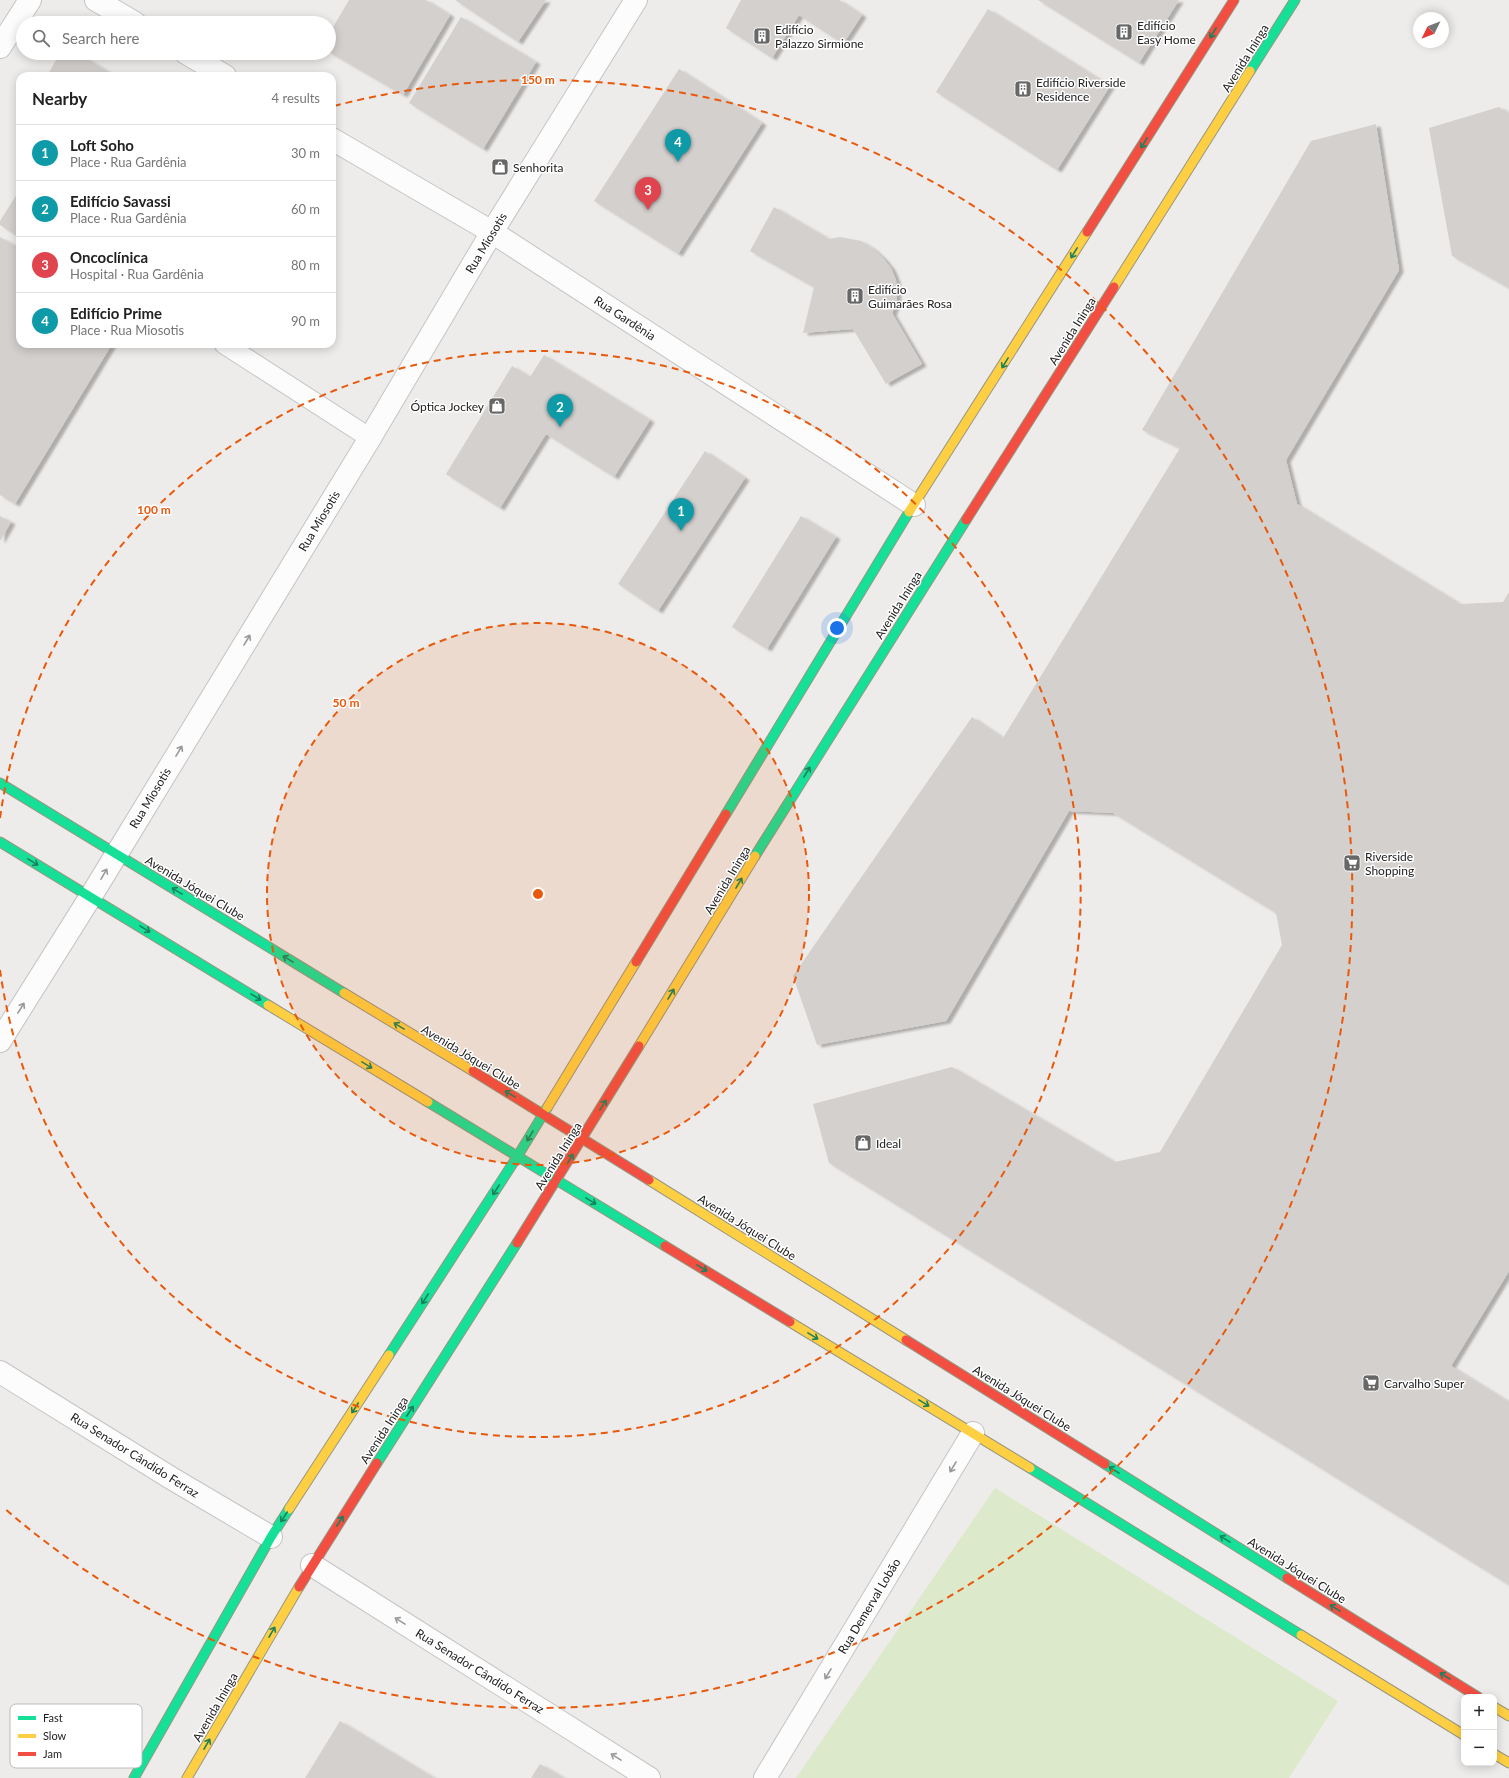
<!DOCTYPE html>
<meta charset="utf-8">
<style>
body{margin:0;font-family:Lato,sans-serif;background:#f6f6f6;color:#222}
.controls{position:absolute;right:12px;bottom:12px;display:grid;overflow:hidden;border-radius:8px;box-shadow:0 2px 10px #0003}
.controls button{width:36px;height:36px;display:grid;place-items:center;padding:0;border:0;border-bottom:1px solid #e0e0e0;background:#fff;color:#222;font:20px sans-serif}
.compass{position:absolute;left:1413px;top:12px;width:36px;height:36px;border-radius:50%;background:#fff;box-shadow:0 2px 10px #0003;rotate:227deg}
.you{position:absolute;left:837px;top:628px;width:14px;height:14px;margin:-10px;border:3px solid #fff;border-radius:50%;background:#1a73e8;box-shadow:0 0 0 6px #1a73e833}
.badge{display:grid;place-items:center;width:26px;height:26px;border-radius:50%;background:#111827;color:#fff;font-size:13px;font-weight:700}
.pin{position:absolute;translate:-50% -33px;filter:drop-shadow(0 1px 2px #0008)}
.pin::after{content:'';position:absolute;top:21px;width:14px;height:12px;background:inherit;clip-path:polygon(0 0,100% 0,50% 100%)}
.list{margin:0;padding:0;list-style:none}
h2{display:flex;justify-content:space-between;align-items:center;height:52px;margin:0;padding:0 16px;font-size:17px}
h2 small{font-size:13px;font-weight:400;color:#767676}
.list li{display:grid;grid-template-columns:26px 1fr auto;gap:12px;align-items:center;box-sizing:border-box;height:56px;padding:0 16px;border-top:1px solid #e0e0e0}
.list b{display:block;font-size:15px;white-space:nowrap}
.list p{margin:0;font-size:13px;white-space:nowrap;color:#767676}
.list em{font-size:13px;font-style:normal;color:#767676}
.icon{flex:none;width:22px;height:22px;fill:none;stroke:currentColor;stroke-width:2;stroke-linecap:round;stroke-linejoin:round}
.map{position:relative;flex:none;width:1509px;height:1778px;overflow:hidden}
.search{position:absolute;background:#fff;box-shadow:0 2px 10px #0003;left:16px;top:16px;width:320px;height:44px;display:flex;align-items:center;gap:10px;box-sizing:border-box;padding:0 14px;border-radius:22px;color:#767676;font-size:15px}
.panel{position:absolute;background:#fff;box-shadow:0 2px 10px #0003;left:16px;top:72px;width:320px;height:276px;border-radius:12px}
.map>svg:first-child{display:block}
</style>
<div class="map">
<svg width="1509" height="1778" viewBox="0 0 1509 1778">
<defs>
<filter id="shadow"><feDropShadow dx="4.5" dy="2.5" stdDeviation="1" flood-color="#0004"/></filter>
</defs>
<rect width="100%" height="100%" fill="#eeecea"/>
<polygon fill="#dce9cb" points="995,1488 1338,1701 1289,1778 796,1778"/>
<g fill="#d3d0ce" filter="url(#shadow)">
<polygon points="349,0 426,0 450,15 403,95 329,52 329,34"/>
<polygon points="455,0 546,0 518,42"/>
<polygon points="741,0 839,0 862,15 843,44 799,15 772,58 726,28"/>
<polygon points="1038,0 1179,0 1139,63"/>
<polygon points="988,9 1110,86 1057,170 936,92"/>
<polygon points="461,17 536,62 483,149 409,103"/>
<polygon points="60,53 77,53 115,76 47,76"/>
<polygon points="679,69 762,123 678,254 594,201"/>
<polygon points="1499,107 1509,113 1509,288 1452,256 1429,128"/>
<polygon points="1376,124 1399,270 1286,460 1297,504 1460,604 1503,602 1509,592 1509,1271 1451,1366 1509,1402 1509,1585 829,1163 813,1104 952,1067 1115,1162 1160,1152 1282,945 1276,913 1113,813 1069,811 946,1021 817,1045 793,976 972,717 1003,738 1180,448 1142,430 1311,141"/>
<polygon points="20,189 20,238 0,225 0,221"/>
<polygon points="774,207 829,239 840,237 861,241 872,248 883,258 891,268 896,280 897,302 892,313 922,364 886,384 853,329 803,333 814,287 750,251"/>
<polygon points="0,237 20,249 20,344 112,344 15,504 0,495"/>
<polygon points="544,355 650,420 614,477 546,434 500,508 446,474 512,366 530,377"/>
<polygon points="705,451 745,478 658,611 618,584"/>
<polygon points="0,516 11,522 0,541"/>
<polygon points="801,516 836,537 767,649 732,627"/>
<polygon points="340,1721 434,1778 305,1778"/>
<polygon points="540,1764 564,1778 531,1778"/>
</g>
<g fill="none" stroke-linecap="round" stroke-linejoin="round">
<g stroke="#c5c4c4" stroke-width="21">
<polyline id="lane" points="224,344 370,438"/>
</g>
<g stroke="#c5c4c4" stroke-width="24">
<g id="street">
<polyline points="96,0 135,23"/>
<polyline points="0,47 30,0"/>
<polyline points="186,53 225,76"/>
<polyline points="332,139 492,232 914,505"/>
<polyline points="0,1041 91,896 370,438 492,232 636,0"/>
<polyline points="0,1372 171,1478 271,1537"/>
<polyline points="312,1565 649,1778"/>
<polyline points="765,1778 973,1433"/>
</g>
</g>
<g stroke="#979782" stroke-width="11">
<g id="fast">
<polyline points="1250,71 1295,0"/>
<polyline points="0,783 344,993"/>
<polyline points="726,814 909,512"/>
<polyline points="0,842 268,1005"/>
<polyline points="755,856 966,520"/>
<polyline points="428,1102 665,1246"/>
<polyline points="389,1355 517,1157 547,1108"/>
<polyline points="377,1463 517,1243"/>
<polyline points="1105,1464 1287,1578"/>
<polyline points="1030,1468 1301,1635"/>
<polyline points="134,1778 271,1537 289,1509"/>
</g>
</g>
<g stroke="#979782" stroke-width="11">
<g id="slow">
<polyline points="1114,287 1250,71"/>
<polyline points="909,512 1087,232"/>
<polyline points="344,993 473,1071"/>
<polyline points="268,1005 428,1102"/>
<polyline points="639,1046 755,856"/>
<polyline points="547,1108 636,962"/>
<polyline points="649,1180 906,1340"/>
<polyline points="790,1322 1030,1468"/>
<polyline points="289,1509 389,1355"/>
<polyline points="1301,1635 1464,1735"/>
<polyline points="1494,1707 1509,1716"/>
<polyline points="1494,1754 1509,1763"/>
<polyline points="187,1778 299,1587"/>
</g>
</g>
<g stroke="#979782" stroke-width="11">
<g id="jam">
<polyline points="1087,232 1234,0"/>
<polyline points="966,520 1114,287"/>
<polyline points="636,962 726,814"/>
<polyline points="473,1071 649,1180"/>
<polyline points="517,1243 639,1046"/>
<polyline points="665,1246 790,1322"/>
<polyline points="906,1340 1105,1464"/>
<polyline points="1287,1578 1478,1697"/>
<polyline points="299,1587 377,1463"/>
</g>
</g>
<use href="#lane" stroke="#fcfcfc" stroke-width="19"/>
<use href="#street" stroke="#fcfcfc" stroke-width="22"/>
<use href="#fast" stroke="#16e098" stroke-width="9"/>
<use href="#slow" stroke="#ffcf43" stroke-width="9"/>
<use href="#jam" stroke="#f24e42" stroke-width="9"/>
</g>
<defs><path id="oneway-shaft" d="M-6 0H5M1.5-3L5.5 0L1.5 3" fill="none" stroke-width="1.6" stroke-linecap="round" stroke-linejoin="round"/></defs>
<g stroke="#1b805c">
<use href="#oneway-shaft" transform="translate(1213 33) rotate(122)"/>
<use href="#oneway-shaft" transform="translate(1144 143) rotate(122)"/>
<use href="#oneway-shaft" transform="translate(1074 253) rotate(122)"/>
<use href="#oneway-shaft" transform="translate(1005 363) rotate(122)"/>
<use href="#oneway-shaft" transform="translate(807 772) rotate(-59)"/>
<use href="#oneway-shaft" transform="translate(33 862) rotate(31)"/>
<use href="#oneway-shaft" transform="translate(739 883) rotate(-59)"/>
<use href="#oneway-shaft" transform="translate(177 891) rotate(-149)"/>
<use href="#oneway-shaft" transform="translate(145 929) rotate(31)"/>
<use href="#oneway-shaft" transform="translate(288 959) rotate(-149)"/>
<use href="#oneway-shaft" transform="translate(671 994) rotate(-59)"/>
<use href="#oneway-shaft" transform="translate(256 997) rotate(31)"/>
<use href="#oneway-shaft" transform="translate(399 1026) rotate(-149)"/>
<use href="#oneway-shaft" transform="translate(367 1065) rotate(31)"/>
<use href="#oneway-shaft" transform="translate(510 1094) rotate(-149)"/>
<use href="#oneway-shaft" transform="translate(603 1105) rotate(-58)"/>
<use href="#oneway-shaft" transform="translate(530 1136) rotate(121)"/>
<use href="#oneway-shaft" transform="translate(570 1159) rotate(-59)"/>
<use href="#oneway-shaft" transform="translate(496 1190) rotate(123)"/>
<use href="#oneway-shaft" transform="translate(591 1201) rotate(31)"/>
<use href="#oneway-shaft" transform="translate(702 1268) rotate(31)"/>
<use href="#oneway-shaft" transform="translate(425 1299) rotate(123)"/>
<use href="#oneway-shaft" transform="translate(813 1336) rotate(31)"/>
<use href="#oneway-shaft" transform="translate(924 1403) rotate(31)"/>
<use href="#oneway-shaft" transform="translate(355 1408) rotate(123)"/>
<use href="#oneway-shaft" transform="translate(410 1411) rotate(-57)"/>
<use href="#oneway-shaft" transform="translate(1114 1470) rotate(-148)"/>
<use href="#oneway-shaft" transform="translate(284 1517) rotate(123)"/>
<use href="#oneway-shaft" transform="translate(340 1521) rotate(-57)"/>
<use href="#oneway-shaft" transform="translate(1225 1539) rotate(-148)"/>
<use href="#oneway-shaft" transform="translate(1335 1608) rotate(-148)"/>
<use href="#oneway-shaft" transform="translate(272 1632) rotate(-60)"/>
<use href="#oneway-shaft" transform="translate(1445 1676) rotate(-148)"/>
<use href="#oneway-shaft" transform="translate(207 1744) rotate(-60)"/>
</g>
<g stroke="#999">
<use href="#oneway-shaft" transform="translate(247 640) rotate(-59)"/>
<use href="#oneway-shaft" transform="translate(179 751) rotate(-59)"/>
<use href="#oneway-shaft" transform="translate(104 874) rotate(-60)"/>
<use href="#oneway-shaft" transform="translate(21 1008) rotate(-58)"/>
<use href="#oneway-shaft" transform="translate(953 1467) rotate(121)"/>
<use href="#oneway-shaft" transform="translate(400 1621) rotate(-148)"/>
<use href="#oneway-shaft" transform="translate(828 1674) rotate(121)"/>
<use href="#oneway-shaft" transform="translate(616 1757) rotate(-148)"/>
</g>
<circle cx="538" cy="894" r="271" fill="#e8590c" fill-opacity=".12"/>
<g fill="none" stroke="#e8590c" stroke-width="2" stroke-dasharray="7 5">
<circle cx="538" cy="894" r="271"/>
<path d="M0 818A543 543 0 1 1 0 970"/>
<path d="M334 106A814 814 0 1 1 4 1508"/>
</g>
<defs>
<g id="building-square" transform="scale(0.9)"><rect x="-9" y="-9" width="18" height="18" rx="4" fill="#686767" stroke="#fff"/><path d="M-4-6H4V6H1V3H-1V6H-4ZM-2.5-4.3h1.7v1.8h-1.7ZM.8-4.3h1.7v1.8H.8ZM-2.5-1h1.7V.8h-1.7ZM.8-1h1.7V.8H.8Z" fill="#fff"/></g>
<g id="shop-square" transform="scale(0.9)"><rect x="-9" y="-9" width="18" height="18" rx="4" fill="#686767" stroke="#fff"/><path d="M-5-2.5h2.3a2.7 3.5 0 0 1 5.4 0H5L5.5 6h-11ZM-1.5-2.5h3a1.5 2.3 0 0 0-3 0Z" fill="#fff"/></g>
<g id="supermarket-square" transform="scale(0.9)"><rect x="-9" y="-9" width="18" height="18" rx="4" fill="#686767" stroke="#fff"/><path d="M-6-5.5h2.5l.6 2H6L4.5 2H-2.5L-4.4-4H-6ZM-1.5 3.2a1.3 1.3 0 1 0 .1 0ZM3 3.2a1.3 1.3 0 1 0 .1 0Z" fill="#fff"/></g>
</defs>
<g fill-rule="evenodd">
<use href="#building-square" x="1124" y="32"/>
<use href="#building-square" x="762" y="36"/>
<use href="#building-square" x="1023" y="89"/>
<use href="#shop-square" x="500" y="167"/>
<use href="#building-square" x="855" y="296"/>
<use href="#shop-square" x="497" y="406"/>
<use href="#supermarket-square" x="1352" y="863"/>
<use href="#shop-square" x="863" y="1143"/>
<use href="#supermarket-square" x="1371" y="1383"/>
</g>
<g text-anchor="middle" dominant-baseline="central" stroke-width="3" stroke-linejoin="round" paint-order="stroke">
<g font-size="12" fill="#202020" stroke="#fff" text-anchor="start">
<text x="1137" y="25">Edifício<tspan x="1137" dy="14">Easy Home</tspan></text>
<text x="775" y="29">Edifício<tspan x="775" dy="14">Palazzo Sirmione</tspan></text>
<text x="1036" y="82">Edifício Riverside<tspan x="1036" dy="14">Residence</tspan></text>
<text x="513" y="167">Senhorita</text>
<text x="868" y="289">Edifício<tspan x="868" dy="14">Guimarães Rosa</tspan></text>
<text x="484" y="406" text-anchor="end">Óptica Jockey</text>
<text x="1365" y="856">Riverside<tspan x="1365" dy="14">Shopping</tspan></text>
<text x="876" y="1143">Ideal</text>
<text x="1384" y="1383">Carvalho Super</text>
</g>
<g font-size="12" fill="#202020" stroke="#fff">
<text transform="translate(1245 58) rotate(-58)">Avenida Ininga</text>
<text transform="translate(486 243) rotate(-59)">Rua Miosotis</text>
<text transform="translate(625 318) rotate(33)">Rua Gardênia</text>
<text transform="translate(1072 331) rotate(-58)">Avenida Ininga</text>
<text transform="translate(319 521) rotate(-59)">Rua Miosotis</text>
<text transform="translate(898 605) rotate(-58)">Avenida Ininga</text>
<text transform="translate(150 798) rotate(-59)">Rua Miosotis</text>
<text transform="translate(727 880) rotate(-59)">Avenida Ininga</text>
<text transform="translate(195 888) rotate(31)">Avenida Jóquei Clube</text>
<text transform="translate(471 1057) rotate(31)">Avenida Jóquei Clube</text>
<text transform="translate(558 1156) rotate(-58)">Avenida Ininga</text>
<text transform="translate(747 1227) rotate(32)">Avenida Jóquei Clube</text>
<text transform="translate(1022 1398) rotate(32)">Avenida Jóquei Clube</text>
<text transform="translate(384 1430) rotate(-57)">Avenida Ininga</text>
<text transform="translate(135 1455) rotate(32)">Rua Senador Cândido Ferraz</text>
<text transform="translate(1297 1570) rotate(32)">Avenida Jóquei Clube</text>
<text transform="translate(869 1606) rotate(-59)">Rua Demerval Lobão</text>
<text transform="translate(480 1671) rotate(32)">Rua Senador Cândido Ferraz</text>
<text transform="translate(215 1707) rotate(-60)">Avenida Ininga</text>
</g>
</g>
<rect x="10" y="1704" width="132" height="64" rx="6" fill="#fff" stroke="#bcbcbc" stroke-width="1"/>
<rect x="18" y="1716" width="18" height="4" fill="#16e098"/>
<rect x="18" y="1734" width="18" height="4" fill="#ffcf43"/>
<rect x="18" y="1752" width="18" height="4" fill="#f24e42"/>
<g font-size="11" fill="#202020">
<text x="43" y="1722">Fast</text>
<text x="43" y="1740">Slow</text>
<text x="43" y="1758">Jam</text>
</g>
<circle cx="538" cy="894" r="6" fill="#e8590c" stroke="#fff" stroke-width="2"/>
<g font-size="12" text-anchor="middle" font-weight="bold" fill="#e8590c" stroke="#fff" stroke-width="3" stroke-linejoin="round" paint-order="stroke">
<text x="538" y="84">150 m</text>
<text x="154" y="514">100 m</text>
<text x="346" y="707">50 m</text>
</g>
</svg>
<div class="controls">
<button>+</button>
<button>−</button>
</div>
<svg class="compass" viewBox="-18 -18 36 36"><path d="M0-13l5 13h-10z" fill="#e53935"/><path d="M0 13l5-13h-10z" fill="#767676"/></svg>
<div class="you"></div>
<div class="pin badge" style="left:681px;top:531px;background:#0f9aa8">1</div>
<div class="pin badge" style="left:560px;top:427px;background:#0f9aa8">2</div>
<div class="pin badge" style="left:648px;top:210px;background:#e0444e">3</div>
<div class="pin badge" style="left:678px;top:162px;background:#0f9aa8">4</div>
<div class="search"><svg class="icon" aria-label="search" viewBox="0 0 24 24"><circle cx="10" cy="10" r="6"/><path d="M15 15l6 6"/></svg>Search here</div>
<section class="panel">
<h2>Nearby<small>4 results</small></h2>
<ul class="list">
<li><span class="badge" style="background:#0f9aa8">1</span><div><b>Loft Soho</b><p>Place · Rua Gardênia</p></div><em>30 m</em></li>
<li><span class="badge" style="background:#0f9aa8">2</span><div><b>Edifício Savassi</b><p>Place · Rua Gardênia</p></div><em>60 m</em></li>
<li><span class="badge" style="background:#e0444e">3</span><div><b>Oncoclínica</b><p>Hospital · Rua Gardênia</p></div><em>80 m</em></li>
<li><span class="badge" style="background:#0f9aa8">4</span><div><b>Edifício Prime</b><p>Place · Rua Miosotis</p></div><em>90 m</em></li>
</ul>
</section>
</div>
